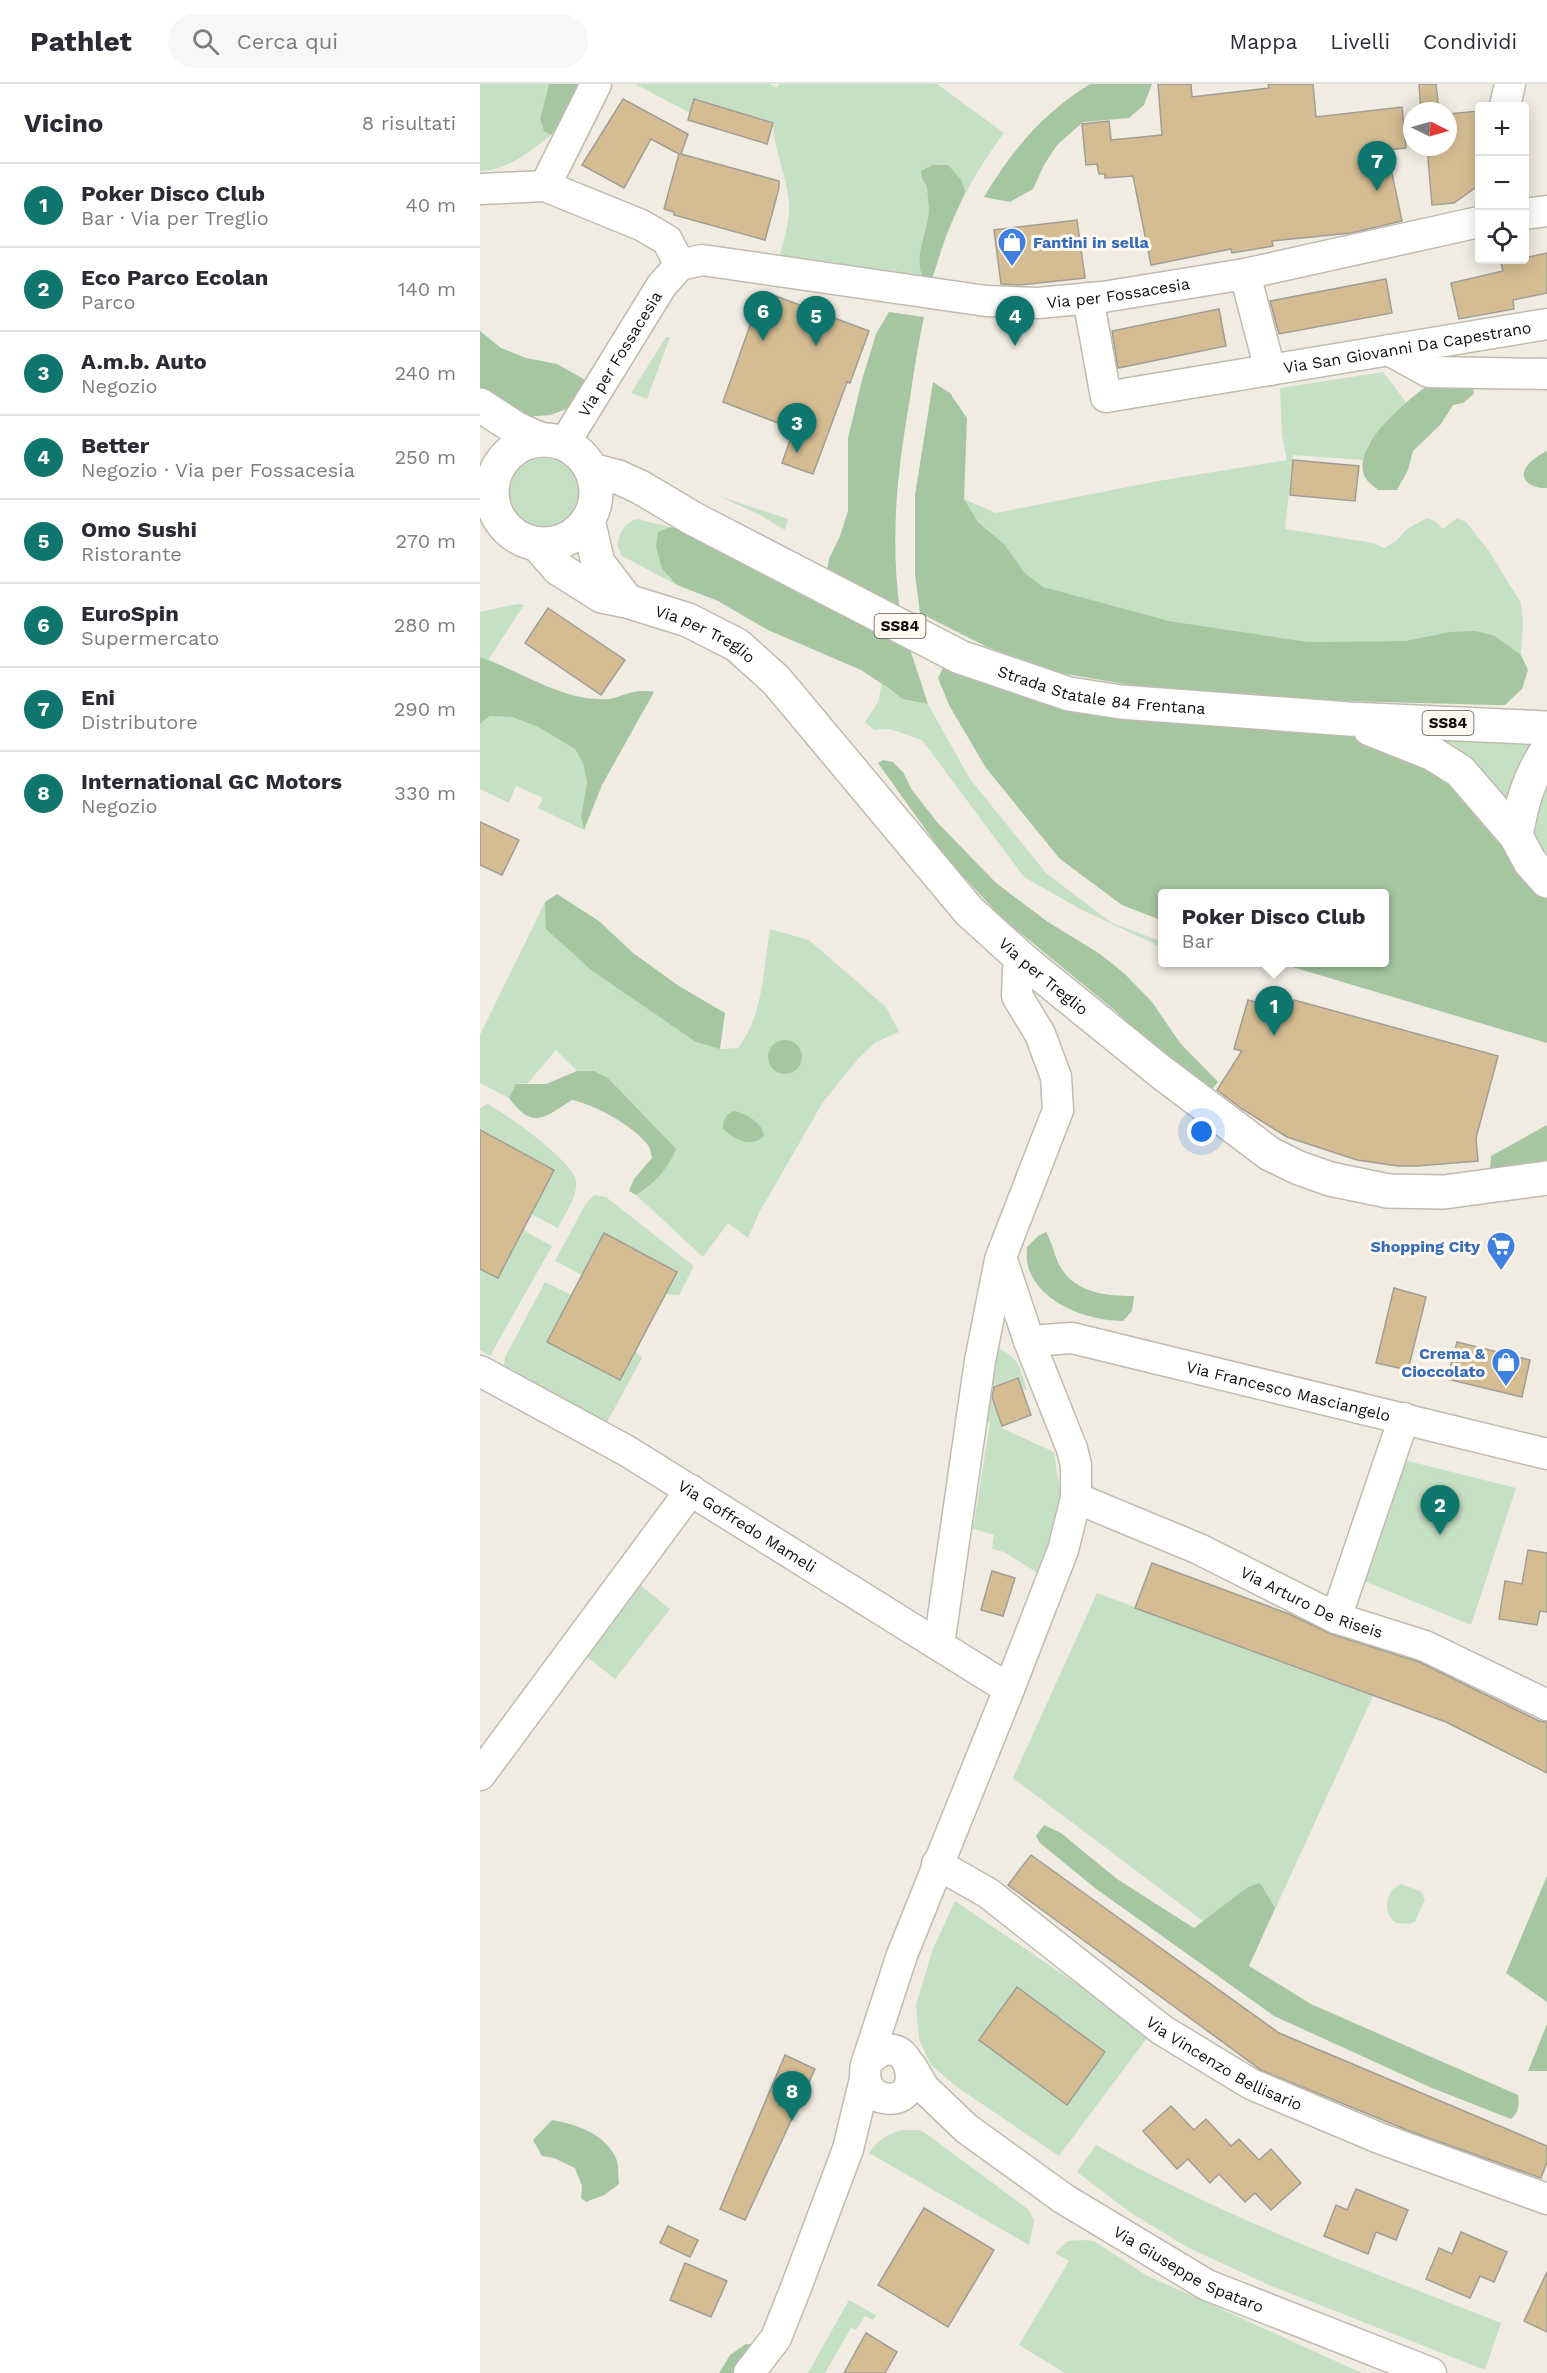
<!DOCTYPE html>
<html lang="it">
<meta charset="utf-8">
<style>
body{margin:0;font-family:"Work Sans",sans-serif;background:#f7f7f7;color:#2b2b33}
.controls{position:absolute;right:18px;top:18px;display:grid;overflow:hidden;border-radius:6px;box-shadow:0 3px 15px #0003}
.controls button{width:54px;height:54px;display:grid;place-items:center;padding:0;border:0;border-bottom:2px solid #e1e1e2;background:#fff;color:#2b2b33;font:30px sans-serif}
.compass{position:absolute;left:923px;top:18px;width:54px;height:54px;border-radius:50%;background:#fff;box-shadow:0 3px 15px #0003;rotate:95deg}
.you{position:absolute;left:722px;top:1048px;width:21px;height:21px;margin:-15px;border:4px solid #fff;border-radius:50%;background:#1a73e8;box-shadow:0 0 0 9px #1a73e833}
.badge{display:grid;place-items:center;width:39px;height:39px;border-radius:50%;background:#0f766e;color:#fff;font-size:20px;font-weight:700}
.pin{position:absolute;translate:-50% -50px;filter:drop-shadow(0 2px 3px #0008)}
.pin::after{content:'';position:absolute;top:32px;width:21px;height:18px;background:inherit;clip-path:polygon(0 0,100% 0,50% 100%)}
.popup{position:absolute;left:678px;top:805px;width:231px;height:78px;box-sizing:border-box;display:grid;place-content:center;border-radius:6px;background:#fff;filter:drop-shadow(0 2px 4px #0005);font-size:20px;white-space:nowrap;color:#7c7c81}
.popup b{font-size:22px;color:#2b2b33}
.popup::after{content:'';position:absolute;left:50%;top:100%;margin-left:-12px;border:12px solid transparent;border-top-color:#fff}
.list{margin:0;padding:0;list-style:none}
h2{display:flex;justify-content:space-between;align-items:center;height:78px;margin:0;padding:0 24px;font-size:26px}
h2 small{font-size:20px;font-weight:400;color:#7c7c81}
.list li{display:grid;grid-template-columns:39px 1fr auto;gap:18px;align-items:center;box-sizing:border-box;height:84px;padding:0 24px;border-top:2px solid #e1e1e2}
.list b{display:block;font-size:22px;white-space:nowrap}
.list p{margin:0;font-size:20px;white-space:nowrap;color:#7c7c81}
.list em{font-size:20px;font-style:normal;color:#7c7c81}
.icon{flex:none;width:33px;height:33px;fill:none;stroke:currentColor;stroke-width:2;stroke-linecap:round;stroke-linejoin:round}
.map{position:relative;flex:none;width:1067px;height:2289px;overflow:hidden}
header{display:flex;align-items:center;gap:36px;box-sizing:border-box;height:84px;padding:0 30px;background:#fff;border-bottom:2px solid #e1e1e2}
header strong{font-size:28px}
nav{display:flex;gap:33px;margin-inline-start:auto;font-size:21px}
.search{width:420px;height:54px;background:#f7f7f7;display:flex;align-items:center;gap:15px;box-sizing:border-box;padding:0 21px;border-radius:33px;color:#7c7c81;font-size:22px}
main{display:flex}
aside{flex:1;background:#fff}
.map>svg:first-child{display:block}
</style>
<header>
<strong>Pathlet</strong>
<div class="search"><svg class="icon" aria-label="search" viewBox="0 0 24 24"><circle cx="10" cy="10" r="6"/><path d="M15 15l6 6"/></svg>Cerca qui</div>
<nav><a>Mappa</a><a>Livelli</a><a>Condividi</a></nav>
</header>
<main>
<aside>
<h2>Vicino<small>8 risultati</small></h2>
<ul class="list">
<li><span class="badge">1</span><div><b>Poker Disco Club</b><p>Bar · Via per Treglio</p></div><em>40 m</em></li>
<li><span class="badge">2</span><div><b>Eco Parco Ecolan</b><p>Parco</p></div><em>140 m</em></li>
<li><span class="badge">3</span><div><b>A.m.b. Auto</b><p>Negozio</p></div><em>240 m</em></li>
<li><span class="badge">4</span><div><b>Better</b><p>Negozio · Via per Fossacesia</p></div><em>250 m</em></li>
<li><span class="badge">5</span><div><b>Omo Sushi</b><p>Ristorante</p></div><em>270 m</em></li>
<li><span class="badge">6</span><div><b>EuroSpin</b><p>Supermercato</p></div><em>280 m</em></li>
<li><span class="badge">7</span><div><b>Eni</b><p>Distributore</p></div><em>290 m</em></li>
<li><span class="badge">8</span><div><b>International GC Motors</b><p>Negozio</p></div><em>330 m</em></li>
</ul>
</aside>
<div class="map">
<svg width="1067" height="2289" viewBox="0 0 1067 2289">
<rect width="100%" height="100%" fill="#f1ece2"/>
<g fill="#c6e0c3">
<path d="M 0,0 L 69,0 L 60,35 L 64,46 L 71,51 C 49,68 29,86 0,87 Z"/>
<path d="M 155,0 L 289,0 L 297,4 L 299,0 L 457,0 L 524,49 C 488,97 470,137 452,195 L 347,183 L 300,171 C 304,155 310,137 309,119 C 307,92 294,67 293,39 L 214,15 L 210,29 Z"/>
<polygon points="186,253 190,253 167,315 151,309"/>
<polygon points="903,288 926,318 888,360 883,376 813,371 805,445 893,459 904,464 915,458 927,445 947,434 955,437 963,445 977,434 986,438 1009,467 1041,519 1043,539 1041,571 1015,552 970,548 926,557 829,558 689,537 619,520 563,503 544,488 524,460 498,438 484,415 516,429 678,397 807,376 802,352 800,304"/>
<circle cx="64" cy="409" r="35"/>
<polygon points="239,412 308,435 305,446 280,431"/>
<path d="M 157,435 L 190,443 L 178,448 L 182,485 L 197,501 L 142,472 L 137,461 C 141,448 143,439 157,435 Z"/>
<polygon points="37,520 44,521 8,576 0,573 0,528"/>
<polygon points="402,599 422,615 448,620 490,695 566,789 632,839 683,858 683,864 602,826 544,793 442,656 410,645 394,646 385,638 398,618"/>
<polygon points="10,632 32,633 58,643 95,665 103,679 107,699 101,732 104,746 58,724 63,714 36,702 29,719 0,705 0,640"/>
<polygon points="946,653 1060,662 1031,730"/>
<polygon points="1067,690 1067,780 1060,769 1052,745"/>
<path d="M 65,818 L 67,845 L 111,886 L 240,965 L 258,964 C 284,930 283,885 290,845 L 329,856 L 406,923 L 419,948 L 396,958 L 379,974 L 343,1018 L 279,1129 L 268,1154 L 248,1139 L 223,1173 L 156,1111 C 173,1101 189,1084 195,1065 L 128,994 L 114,987 L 97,987 L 76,966 L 48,999 L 36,1000 L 29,1014 L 0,999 L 0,951 Z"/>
<path d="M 7,1020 C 26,1029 94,1078 96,1097 C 98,1112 84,1131 78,1144 L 51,1130 L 74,1085 L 2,1047 L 0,1049 L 0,1024 Z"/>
<polygon points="114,1111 126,1113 214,1182 199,1211 185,1210 197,1188 124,1149 102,1191 75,1177 105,1121"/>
<polygon points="43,1146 72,1162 10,1272 0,1266 0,1185 18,1194"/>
<polygon points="65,1198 91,1211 67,1258 139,1296 155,1267 162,1274 126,1340 24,1281 25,1273"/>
<path d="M 512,1261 C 539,1274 538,1278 547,1306 L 543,1305 L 538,1293 L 508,1304 L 522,1344 L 574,1368 L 581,1415 L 577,1437 L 561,1491 L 524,1468 L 512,1465 L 514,1451 L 488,1443 L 494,1439 L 510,1339 L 504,1336 Z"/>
<polygon points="924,1376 1036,1404 991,1541 884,1497"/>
<polygon points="151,1494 190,1525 135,1595 97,1565"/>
<polygon points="617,1509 893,1612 774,1871 723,1837 533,1694"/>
<path d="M 921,1800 L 940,1807 L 945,1815 L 935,1838 L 929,1840 L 916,1839 C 902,1829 905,1807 921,1800 Z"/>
<polygon points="475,1817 670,1950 579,2072 477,2003 451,1981 439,1955 436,1920 453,1865"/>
<path d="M 421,2046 L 440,2046 L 448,2051 L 549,2126 L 554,2137 L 549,2161 L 389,2069 C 398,2056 406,2051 421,2046 Z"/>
<path d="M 616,2061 C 744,2134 884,2185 1021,2239 L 1005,2286 L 789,2201 L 707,2163 L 651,2129 L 597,2088 Z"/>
<polygon points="602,2156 614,2157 666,2191 882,2289 585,2289 539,2261 589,2177 575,2169 588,2157"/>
<polygon points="369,2216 396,2231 393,2236 385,2232 376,2246 371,2244 345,2289 328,2289"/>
</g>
<g fill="#a5c6a1">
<polygon points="69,0 104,0 92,23 71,51 64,47 60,35"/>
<path d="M 610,0 L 672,0 L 664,21 L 649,34 L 603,38 L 577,61 L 564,81 L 553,105 L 530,118 L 504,113 C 531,67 564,28 610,0 Z"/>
<path d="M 453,81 L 468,81 L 482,97 L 485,108 L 466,151 L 452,195 L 446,199 C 430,176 449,148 449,124 C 448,118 448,110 447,104 C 445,97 441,95 441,87 Z"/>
<path d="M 409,228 L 444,233 C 438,260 434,287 430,314 C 417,390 410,452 420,528 L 347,487 L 349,475 L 360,452 L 368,427 L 368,354 L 382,296 L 396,250 Z"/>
<polygon points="0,247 21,264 46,274 77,280 109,298 97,318 87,325 70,331 46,333 0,305"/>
<polygon points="453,298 470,309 487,334 484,415 498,438 524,460 544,488 563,503 689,537 829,558 925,557 970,548 995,547 1015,552 1041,571 1048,586 1042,605 1025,621 1015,621 789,615 668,604 580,589 507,563 440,529 435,490 435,411"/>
<path d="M 948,301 L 993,302 L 994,310 L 983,319 L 973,321 L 961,340 L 933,367 L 928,386 L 917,406 L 898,406 C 895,403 887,398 885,393 C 871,361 926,318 948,301 Z"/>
<path d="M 1067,367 L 1067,404 C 1055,405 1036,397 1047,382 C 1051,376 1061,370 1067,367 Z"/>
<polygon points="190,443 208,447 427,556 448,620 422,615 410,605 381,586 288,546 238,517 197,501 182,485 176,463 178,448"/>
<path d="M 0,573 C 35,585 69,608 106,614 C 113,615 126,616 134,614 C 149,609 158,605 174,608 L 122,701 L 104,746 L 101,732 L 107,699 L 103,679 L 95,665 L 58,643 L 32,633 L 10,632 L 0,640 Z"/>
<polygon points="464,582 487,589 511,602 582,623 841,643 944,668 1067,801 1067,959 799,879 905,878 905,810 683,810 683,837 642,821 580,775 506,684 469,621 458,594"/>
<polygon points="403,676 413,678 423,688 432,706 457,738 516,799 568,838 620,870 645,890 672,918 700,959 738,998 728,1010 633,925 521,833 466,774 398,679"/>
<polygon points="77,810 119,837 153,869 199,902 245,929 240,965 216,958 111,886 66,845 65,818"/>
<circle cx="305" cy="973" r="17"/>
<path d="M 97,987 L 114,987 L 128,994 L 196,1065 C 189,1084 173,1101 156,1111 L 149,1107 L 154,1095 L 172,1074 C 171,1069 170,1063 167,1060 C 152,1041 115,1021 92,1016 C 65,1033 53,1047 29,1014 L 36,1000 L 66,1000 Z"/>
<path d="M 253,1027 C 267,1030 282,1038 284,1052 C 271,1065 254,1055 243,1045 C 243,1035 245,1032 253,1027 Z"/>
<polygon points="1067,1041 1067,1079 1010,1086 1011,1072"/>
<path d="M 566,1148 C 573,1160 575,1175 581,1184 C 596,1209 627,1212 654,1212 L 652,1227 L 643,1237 C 608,1237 558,1219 548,1182 C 546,1176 547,1169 547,1163 L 558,1152 Z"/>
<path d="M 564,1741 L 581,1749 L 637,1795 L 714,1844 L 768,1803 L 780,1799 L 795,1824 L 769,1882 L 831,1920 L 1038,2011 C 1039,2022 1039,2028 1031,2035 L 952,2004 L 794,1932 L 615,1804 L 560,1759 L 556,1752 Z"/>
<polygon points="1067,1792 1067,1918 1026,1889"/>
<polygon points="1067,1940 1067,1987 1048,1987"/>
<path d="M 72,2036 C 97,2041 122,2048 135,2072 C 139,2079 138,2091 139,2100 L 124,2111 L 106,2118 L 101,2114 L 102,2102 L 95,2084 L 74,2074 L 62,2072 L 53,2056 Z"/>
<polygon points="266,2260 278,2261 266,2289 239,2289 250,2271"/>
</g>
<g fill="#d4bd93" stroke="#a29d94" stroke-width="1.5">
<polygon points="678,0 711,0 712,13 789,4 788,0 833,0 836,33 922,23 926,64 907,66 922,137 871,149 792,157 793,162 752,169 751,165 671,181 653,92 625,94 625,90 619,90 617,80 606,81 602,40 629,37 631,56 682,51"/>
<polygon points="939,0 956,0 959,27 941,27"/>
<polygon points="143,15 208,50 201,70 299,97 299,104 285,156 194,131 194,128 184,125 199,70 171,55 144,104 102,81"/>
<polygon points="214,15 293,39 287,60 208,36"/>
<polygon points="999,27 999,87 996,103 974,119 952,121 947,63 968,63 968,30"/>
<polygon points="597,136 605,194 540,201 521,200 514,146"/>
<polygon points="1067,169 1067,209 1033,216 1034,225 979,235 971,199 1023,187 1021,179"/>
<polygon points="906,195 912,229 799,250 790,217"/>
<polygon points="293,211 389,247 370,299 367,298 333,390 302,379 314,345 243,318 279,216 290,219"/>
<polygon points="739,225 746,262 638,284 632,247"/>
<polygon points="813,376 879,382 875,417 810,411"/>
<polygon points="68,524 145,576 121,611 45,559"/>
<polygon points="0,738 39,756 22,791 0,781"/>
<polygon points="768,916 811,928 814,916 1018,972 996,1054 998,1077 937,1082 918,1082 877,1076 807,1053 762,1025 737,1006 762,967 754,965"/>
<polygon points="0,1046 74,1086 18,1194 0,1185"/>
<polygon points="124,1149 197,1188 140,1296 67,1258"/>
<polygon points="914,1204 946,1213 928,1286 896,1279"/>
<polygon points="977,1258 1050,1276 1042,1313 967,1295"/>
<polygon points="538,1294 551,1331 522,1342 512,1313 514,1303"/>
<polygon points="1048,1466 1067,1469 1067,1528 1060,1527 1057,1541 1019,1535 1025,1497 1042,1500"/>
<polygon points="672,1479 809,1530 851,1550 939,1578 1059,1637 1067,1638 1067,1689 966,1638 655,1524"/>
<polygon points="512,1487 535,1494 523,1532 501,1526"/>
<polygon points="551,1771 799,1949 1067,2062 1067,2078 1061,2094 932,2048 781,1986 528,1801"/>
<polygon points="537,1903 625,1968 587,2021 499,1956"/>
<polygon points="305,1971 335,1985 265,2136 240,2125"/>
<polygon points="691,2022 714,2046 726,2035 751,2062 759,2055 779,2076 791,2065 821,2099 791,2126 775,2109 765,2118 739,2090 730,2099 708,2075 697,2085 663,2047"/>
<polygon points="876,2105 928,2126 916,2156 896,2148 888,2170 844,2152 856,2121 867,2126"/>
<polygon points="444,2124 514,2166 468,2243 398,2201"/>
<polygon points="188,2142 218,2156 210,2173 180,2159"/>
<polygon points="981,2148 1027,2168 1014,2198 1000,2192 990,2214 946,2195 959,2164 972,2170"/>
<polygon points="205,2179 247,2197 231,2233 190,2216"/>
<polygon points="1067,2188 1067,2248 1044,2237"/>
<polygon points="386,2249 417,2268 405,2289 364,2289"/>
</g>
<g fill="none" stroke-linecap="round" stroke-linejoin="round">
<g stroke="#c0bbb1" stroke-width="33">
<g id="minor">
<polyline points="1025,22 1030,0"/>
<polyline points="65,102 116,0"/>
<polyline points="0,105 65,102 161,141 187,156 200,181"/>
<polyline points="1044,130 1067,127"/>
<polyline points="765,190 790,286"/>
<path id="s1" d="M 608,214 L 626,313 L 1067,240"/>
<polyline points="909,266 949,288 1067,290"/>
<path id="s2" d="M 84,360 L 182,201 L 200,181 L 222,176 L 506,217 L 558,219 L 623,213 L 765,190 L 999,138"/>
<path id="s3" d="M 549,1257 L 592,1254 L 1067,1370"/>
<path id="s4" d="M 0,1287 L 147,1367 L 529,1605"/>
<path id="s5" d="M 596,1414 L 719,1465 L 856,1534 L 945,1562 L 1067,1621"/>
<polyline points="856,1534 924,1334"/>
<polyline points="459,1561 500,1277 520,1176"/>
<polyline points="0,1691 211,1406"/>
<path id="s6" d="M 457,1780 L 508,1809 L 682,1946 L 771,2000 L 899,2054 L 1067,2115"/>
<path d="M 390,1975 C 431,1938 450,2023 404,2014 C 388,2011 383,1996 386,1981 L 422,1871 L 529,1605 L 583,1466 L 596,1414 L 596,1381 L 592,1365 L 549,1257 L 521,1173 L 578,1026 L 576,993 L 560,950 L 537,912 L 538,885 L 543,876"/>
<path id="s7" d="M 431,1982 L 444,2004 L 487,2045 L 584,2115 L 727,2201 L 951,2289"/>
<polyline points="269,2289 296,2254 317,2201 368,2065 385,1995"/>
</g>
</g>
<g stroke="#c0bbb1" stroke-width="36">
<g id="major">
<polyline points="0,321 37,345 62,356"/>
<circle cx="64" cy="408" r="52"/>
<path id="s8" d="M 111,386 L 138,393 L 160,403 L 212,434 L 480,573 L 589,610 L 641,618 L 869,635 L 1067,644"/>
<polyline points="108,436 118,479 147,517"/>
<path id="s9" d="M 57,460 L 79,485 L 122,512 L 147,517 L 208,536 L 257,561 L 296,596 L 489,827 L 543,876 L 681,988 L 790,1070 L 819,1084 L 850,1095 L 908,1107 L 964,1108 L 1067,1094"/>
<polyline points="890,645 953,670 980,687 1036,752 1050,778 1067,797"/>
<path d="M 1036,752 C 1042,718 1048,696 1067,666"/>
</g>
</g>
<use href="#minor" stroke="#fff" stroke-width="30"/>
<use href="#major" stroke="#fff" stroke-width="33"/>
</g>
<defs>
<g id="shop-pin" transform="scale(1.5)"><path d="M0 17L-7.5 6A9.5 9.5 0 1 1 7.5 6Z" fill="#3f7fe0" stroke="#fff9ef"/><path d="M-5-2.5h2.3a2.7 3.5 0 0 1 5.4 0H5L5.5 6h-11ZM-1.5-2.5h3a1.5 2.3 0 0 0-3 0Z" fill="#fff"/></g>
<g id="supermarket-pin" transform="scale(1.5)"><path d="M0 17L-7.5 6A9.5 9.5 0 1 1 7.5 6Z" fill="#3f7fe0" stroke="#fff9ef"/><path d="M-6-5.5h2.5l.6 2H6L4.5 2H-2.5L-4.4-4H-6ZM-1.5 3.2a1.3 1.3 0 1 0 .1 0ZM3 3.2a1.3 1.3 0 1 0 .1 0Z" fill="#fff"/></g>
</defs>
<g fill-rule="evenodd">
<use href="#shop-pin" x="532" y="158"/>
<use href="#supermarket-pin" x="1021" y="1162"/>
<use href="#shop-pin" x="1026" y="1278"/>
</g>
<g text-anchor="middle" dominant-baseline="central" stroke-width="6" stroke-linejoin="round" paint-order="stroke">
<g fill="#fff9ef" stroke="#595650" stroke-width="1.5">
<rect x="394.5" y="530" width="51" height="24" rx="4.5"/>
<rect x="942.5" y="627" width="51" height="24" rx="4.5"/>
</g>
<g font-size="15" font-weight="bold" fill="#12100c">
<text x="420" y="542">SS84</text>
<text x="968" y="639">SS84</text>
</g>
<g font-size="16" font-weight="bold" fill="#366cbe" stroke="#fff9ef" text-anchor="end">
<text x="553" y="158" text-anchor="start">Fantini in sella</text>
<text x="1000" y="1162">Shopping City</text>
<text x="1005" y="1269">Crema &amp;<tspan x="1005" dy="18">Cioccolato</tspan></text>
</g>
<g font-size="16" fill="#12100c" stroke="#fff9ef">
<text stroke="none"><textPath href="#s2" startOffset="656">Via per Fossacesia</textPath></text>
<text stroke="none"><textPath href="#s1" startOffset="406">Via San Giovanni Da Capestrano</textPath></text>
<text stroke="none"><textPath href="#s2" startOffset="106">Via per Fossacesia</textPath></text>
<text stroke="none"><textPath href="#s9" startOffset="195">Via per Treglio</textPath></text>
<text stroke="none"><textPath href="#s8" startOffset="561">Strada Statale 84 Frentana</textPath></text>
<text stroke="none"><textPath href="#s9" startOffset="681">Via per Treglio</textPath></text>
<text stroke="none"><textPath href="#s3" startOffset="266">Via Francesco Masciangelo</textPath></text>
<text stroke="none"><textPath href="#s4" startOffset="309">Via Goffredo Mameli</textPath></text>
<text stroke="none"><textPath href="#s5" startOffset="258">Via Arturo De Riseis</textPath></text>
<text stroke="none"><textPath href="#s6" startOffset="351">Via Vincenzo Bellisario</textPath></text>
<text stroke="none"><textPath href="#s7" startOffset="348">Via Giuseppe Spataro</textPath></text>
</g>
</g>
</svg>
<div class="controls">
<button>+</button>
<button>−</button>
<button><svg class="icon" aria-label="locate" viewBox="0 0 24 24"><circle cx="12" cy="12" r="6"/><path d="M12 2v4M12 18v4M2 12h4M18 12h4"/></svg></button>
</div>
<svg class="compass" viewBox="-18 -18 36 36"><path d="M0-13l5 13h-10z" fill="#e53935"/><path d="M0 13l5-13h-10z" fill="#7c7c81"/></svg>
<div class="you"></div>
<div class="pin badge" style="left:794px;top:952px">1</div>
<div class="popup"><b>Poker Disco Club</b>Bar</div>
<div class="pin badge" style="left:960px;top:1451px">2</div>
<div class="pin badge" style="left:317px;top:369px">3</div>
<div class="pin badge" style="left:535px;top:262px">4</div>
<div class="pin badge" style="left:336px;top:262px">5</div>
<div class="pin badge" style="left:283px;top:257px">6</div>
<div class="pin badge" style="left:897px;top:107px">7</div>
<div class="pin badge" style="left:312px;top:2037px">8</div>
</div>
</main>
